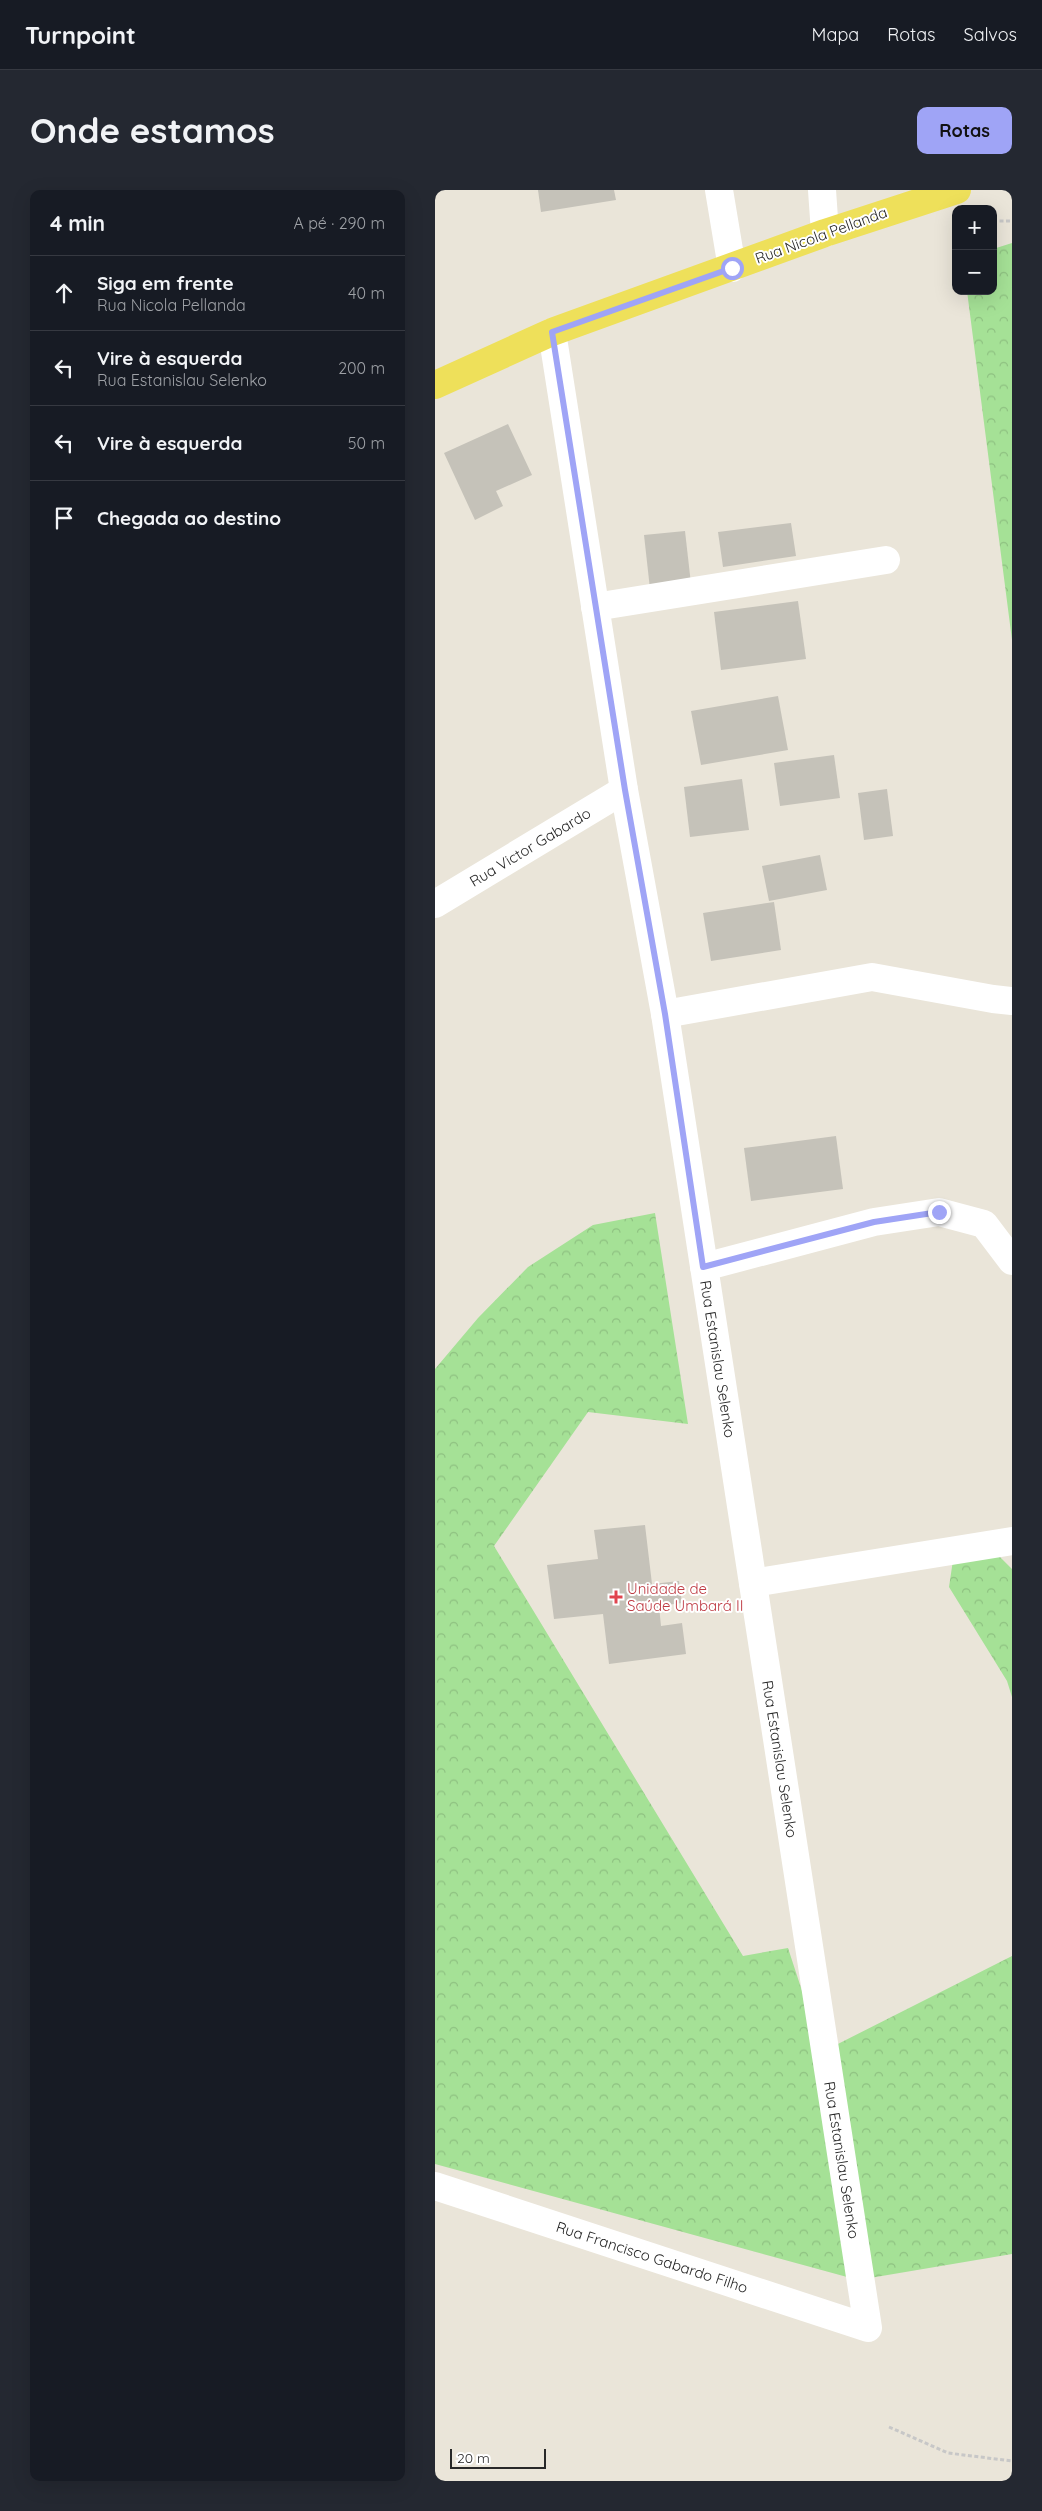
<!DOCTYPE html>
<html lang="pt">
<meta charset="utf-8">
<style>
body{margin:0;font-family:Quicksand,sans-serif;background:#242831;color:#f1f3f6}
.controls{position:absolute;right:15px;top:15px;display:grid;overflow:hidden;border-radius:10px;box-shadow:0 5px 20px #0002}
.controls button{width:45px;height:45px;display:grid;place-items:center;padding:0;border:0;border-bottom:1px solid #363941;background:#171b24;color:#f1f3f6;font:25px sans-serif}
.scale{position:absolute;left:15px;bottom:12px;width:96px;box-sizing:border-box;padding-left:5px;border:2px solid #282828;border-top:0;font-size:14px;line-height:18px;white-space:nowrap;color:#282828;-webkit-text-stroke:4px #fff;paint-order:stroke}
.stop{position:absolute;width:15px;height:15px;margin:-11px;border:4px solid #9fa4f6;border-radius:50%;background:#fff}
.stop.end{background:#9fa4f6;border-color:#fff;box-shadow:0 1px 5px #0008}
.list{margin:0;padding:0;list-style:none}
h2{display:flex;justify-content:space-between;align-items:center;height:65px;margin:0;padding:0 20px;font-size:21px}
h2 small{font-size:16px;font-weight:400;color:#9ea1a6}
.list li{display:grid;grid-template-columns:32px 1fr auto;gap:15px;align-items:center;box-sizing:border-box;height:75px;padding:0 20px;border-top:1px solid #363941}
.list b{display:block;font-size:19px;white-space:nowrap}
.list p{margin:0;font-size:16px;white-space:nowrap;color:#9ea1a6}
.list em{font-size:16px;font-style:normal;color:#9ea1a6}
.icon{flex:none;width:28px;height:28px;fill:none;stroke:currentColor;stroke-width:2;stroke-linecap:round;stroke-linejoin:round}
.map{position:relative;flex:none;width:577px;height:2291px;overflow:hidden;border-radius:10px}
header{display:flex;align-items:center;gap:30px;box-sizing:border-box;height:70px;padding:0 25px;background:#171b24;border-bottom:1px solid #363941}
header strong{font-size:24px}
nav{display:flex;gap:28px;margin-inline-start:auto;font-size:18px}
.intro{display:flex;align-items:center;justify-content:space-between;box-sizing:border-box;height:120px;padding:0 30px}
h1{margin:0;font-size:35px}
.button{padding:12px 22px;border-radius:10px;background:#9fa4f6;color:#111;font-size:18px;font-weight:700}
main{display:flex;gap:30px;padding:0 30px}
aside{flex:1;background:#171b24;border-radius:10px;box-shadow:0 5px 20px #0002}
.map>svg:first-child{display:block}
</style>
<header>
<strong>Turnpoint</strong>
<nav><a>Mapa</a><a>Rotas</a><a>Salvos</a></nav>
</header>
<div class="intro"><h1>Onde estamos</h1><a class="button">Rotas</a></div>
<main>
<aside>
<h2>4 min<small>A pé · 290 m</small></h2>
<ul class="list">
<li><svg class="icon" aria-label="ahead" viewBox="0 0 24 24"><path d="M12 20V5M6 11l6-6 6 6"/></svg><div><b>Siga em frente</b><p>Rua Nicola Pellanda</p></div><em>40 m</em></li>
<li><svg class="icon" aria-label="left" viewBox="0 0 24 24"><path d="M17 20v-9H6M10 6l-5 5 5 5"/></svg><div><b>Vire à esquerda</b><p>Rua Estanislau Selenko</p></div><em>200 m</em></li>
<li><svg class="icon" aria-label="left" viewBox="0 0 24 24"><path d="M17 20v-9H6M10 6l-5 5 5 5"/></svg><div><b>Vire à esquerda</b></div><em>50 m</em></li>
<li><svg class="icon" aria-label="arrive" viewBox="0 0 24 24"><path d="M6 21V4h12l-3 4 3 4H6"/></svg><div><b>Chegada ao destino</b></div></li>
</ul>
</aside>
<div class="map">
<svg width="577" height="2291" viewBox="0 0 577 2291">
<defs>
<pattern id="forest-crowns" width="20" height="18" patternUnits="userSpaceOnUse" patternTransform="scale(1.25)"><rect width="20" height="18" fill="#a5e196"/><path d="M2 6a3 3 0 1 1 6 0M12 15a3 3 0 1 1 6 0" fill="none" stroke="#8ec181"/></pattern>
</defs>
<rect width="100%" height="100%" fill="#eae5d9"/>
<g fill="url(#forest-crowns)">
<polygon points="577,53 577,450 532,101 558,101 558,59"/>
<polygon points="220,1023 253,1234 153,1222 59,1356 308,1766 353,1758 387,1862 577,1766 577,2064 423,2090 0,1974 0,1179 43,1128 93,1077 158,1035"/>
<polygon points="562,1364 577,1379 577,1507 572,1491 514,1397 518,1370"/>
</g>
<g fill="#c5c2b9">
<polygon points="103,0 179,0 181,10 106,22"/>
<polygon points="73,234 97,285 61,301 68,316 40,330 9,263"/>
<polygon points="356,333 361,366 288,377 283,342"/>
<polygon points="250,341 256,394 215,399 209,345"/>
<polygon points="363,411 371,469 286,480 279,422"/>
<polygon points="343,506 353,560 266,575 256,521"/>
<polygon points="399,565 405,608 345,616 339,573"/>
<polygon points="307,589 314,640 255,647 249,597"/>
<polygon points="452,599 458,646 429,650 423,603"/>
<polygon points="385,665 392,700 334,711 327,676"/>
<polygon points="339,712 346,760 276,771 268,723"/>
<polygon points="401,946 408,999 316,1011 309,958"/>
<polygon points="210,1335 217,1394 244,1391 247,1413 224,1416 226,1436 247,1433 251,1464 174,1474 168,1424 119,1429 112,1375 163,1369 159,1340"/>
</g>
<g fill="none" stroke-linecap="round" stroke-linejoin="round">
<g stroke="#c7c7c7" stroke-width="3" stroke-dasharray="4 2.5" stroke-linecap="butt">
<polyline points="558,31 577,31"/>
<polyline points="454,2237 513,2263 577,2271"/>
</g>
<g stroke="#fff" stroke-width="28">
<polyline points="284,0 297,78"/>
<polyline points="387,0 390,43"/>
<polyline points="160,417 451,370"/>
<polyline points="0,714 189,600"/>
<polyline points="230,824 437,787 558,809 577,811"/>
<polyline points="269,1077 439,1032 504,1022 549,1034 577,1071"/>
<polyline points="318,1393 577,1351"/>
<polyline points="0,1996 433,2138 230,824 189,600 117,142"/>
</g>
<polyline stroke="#eee05a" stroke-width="28" points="0,195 117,142 390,43 522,0"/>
</g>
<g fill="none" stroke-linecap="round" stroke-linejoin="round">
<polyline stroke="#9fa4f6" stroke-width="6" points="297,78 117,142 190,600 230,824 268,1077 439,1032 504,1022"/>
</g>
<path fill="#e0444e" stroke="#fff" stroke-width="2" d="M178.5 1399.5h5v5h5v5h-5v5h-5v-5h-5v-5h5z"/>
<g text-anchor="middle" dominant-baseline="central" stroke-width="4" stroke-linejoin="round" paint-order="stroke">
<g font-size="15" fill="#282828" stroke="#fff">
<text transform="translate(386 45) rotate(-20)">Rua Nicola Pellanda</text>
<text transform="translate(95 657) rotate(-31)">Rua Victor Gabardo</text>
<text transform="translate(283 1169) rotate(81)">Rua Estanislau Selenko</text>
<text transform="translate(345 1569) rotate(81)">Rua Estanislau Selenko</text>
<text transform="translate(407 1970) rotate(81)">Rua Estanislau Selenko</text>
<text transform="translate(217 2067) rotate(18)">Rua Francisco Gabardo Filho</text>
</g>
<g font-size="15" fill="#be3a42" stroke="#fff" text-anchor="start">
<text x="192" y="1398">Unidade de<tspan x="192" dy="17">Saúde Umbará II</tspan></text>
</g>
</g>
</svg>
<div class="controls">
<button>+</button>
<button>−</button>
</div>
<div class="scale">20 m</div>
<div class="stop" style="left:297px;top:78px"></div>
<div class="stop end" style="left:504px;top:1022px"></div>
</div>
</main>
